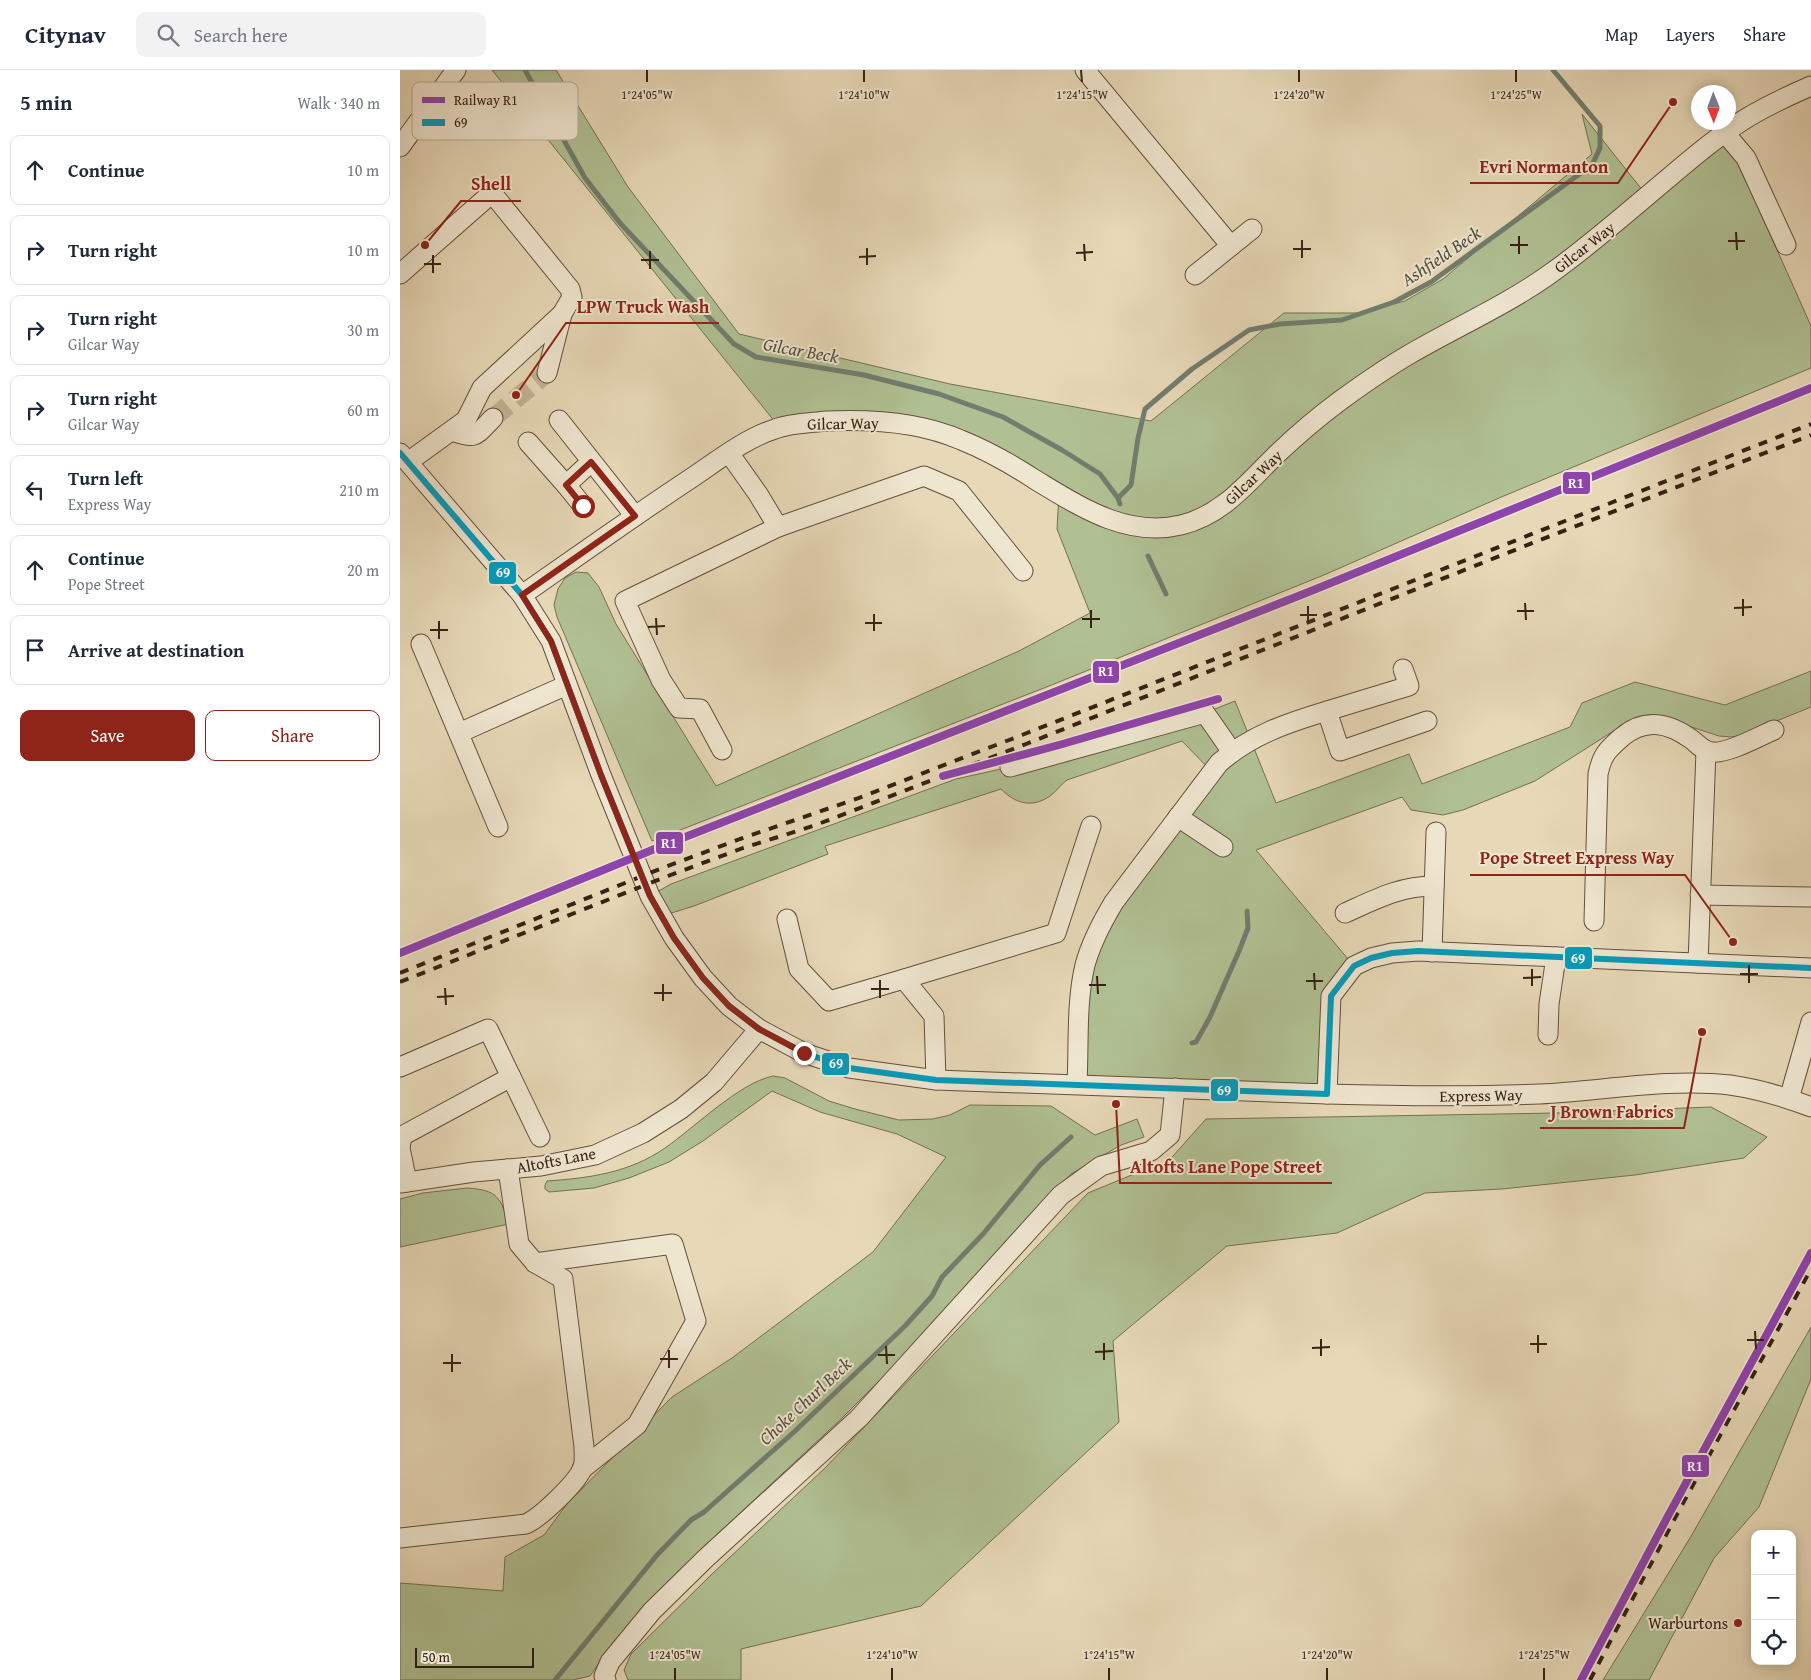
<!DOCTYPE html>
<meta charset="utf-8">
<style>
body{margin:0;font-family:"Gentium Book Plus",serif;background:#f2f2f3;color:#1f2937}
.controls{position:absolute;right:15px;bottom:15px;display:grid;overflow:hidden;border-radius:10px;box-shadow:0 2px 12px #0003}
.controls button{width:45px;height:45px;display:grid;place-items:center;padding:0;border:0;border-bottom:1px solid #e0e1e3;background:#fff;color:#1f2937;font:25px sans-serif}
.compass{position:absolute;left:1291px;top:15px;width:45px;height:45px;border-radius:50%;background:#fff;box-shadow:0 2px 12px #0003;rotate:179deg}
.scale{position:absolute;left:15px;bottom:12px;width:119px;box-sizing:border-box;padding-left:5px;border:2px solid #372112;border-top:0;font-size:14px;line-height:18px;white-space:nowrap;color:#372112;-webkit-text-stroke:4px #efe6d0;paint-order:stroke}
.stop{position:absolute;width:15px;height:15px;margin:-11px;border:4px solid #8f2418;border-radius:50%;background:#fff}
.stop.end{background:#8f2418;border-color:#fff;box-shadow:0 1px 5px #0008}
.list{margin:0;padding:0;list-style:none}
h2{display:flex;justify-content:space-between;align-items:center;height:65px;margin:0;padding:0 20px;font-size:21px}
h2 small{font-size:16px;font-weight:400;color:#747a83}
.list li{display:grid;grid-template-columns:32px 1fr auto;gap:15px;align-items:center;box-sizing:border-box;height:70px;margin:0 10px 10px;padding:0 10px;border:1px solid #e0e1e3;border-radius:10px}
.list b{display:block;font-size:19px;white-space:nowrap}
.list p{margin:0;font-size:16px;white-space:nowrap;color:#747a83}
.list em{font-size:16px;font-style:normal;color:#747a83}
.actions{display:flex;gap:10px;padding:15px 20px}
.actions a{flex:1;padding:11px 0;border:1px solid #8f2418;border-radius:10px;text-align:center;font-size:18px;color:#8f2418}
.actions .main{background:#8f2418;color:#fff}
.icon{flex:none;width:28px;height:28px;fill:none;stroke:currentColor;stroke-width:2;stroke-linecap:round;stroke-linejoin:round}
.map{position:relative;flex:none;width:1411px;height:1610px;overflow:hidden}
header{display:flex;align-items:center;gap:30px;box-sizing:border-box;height:70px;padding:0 25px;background:#fff;border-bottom:1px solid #e0e1e3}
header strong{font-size:24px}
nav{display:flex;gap:28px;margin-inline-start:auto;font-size:18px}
.search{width:350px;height:45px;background:#f2f2f3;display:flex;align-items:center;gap:12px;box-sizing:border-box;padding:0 18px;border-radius:10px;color:#747a83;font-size:19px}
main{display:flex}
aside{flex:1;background:#fff}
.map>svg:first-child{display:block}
</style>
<header>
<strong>Citynav</strong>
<div class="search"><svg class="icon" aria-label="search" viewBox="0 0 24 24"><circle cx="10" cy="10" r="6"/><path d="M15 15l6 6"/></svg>Search here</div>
<nav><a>Map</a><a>Layers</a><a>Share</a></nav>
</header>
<main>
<aside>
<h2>5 min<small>Walk · 340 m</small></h2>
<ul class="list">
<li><svg class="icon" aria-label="ahead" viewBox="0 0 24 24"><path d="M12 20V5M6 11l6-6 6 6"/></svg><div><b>Continue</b></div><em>10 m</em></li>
<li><svg class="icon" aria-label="right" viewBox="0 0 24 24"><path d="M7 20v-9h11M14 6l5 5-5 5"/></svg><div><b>Turn right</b></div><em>10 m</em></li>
<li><svg class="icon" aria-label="right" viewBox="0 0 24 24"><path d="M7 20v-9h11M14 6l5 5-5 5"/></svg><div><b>Turn right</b><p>Gilcar Way</p></div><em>30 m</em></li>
<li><svg class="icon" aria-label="right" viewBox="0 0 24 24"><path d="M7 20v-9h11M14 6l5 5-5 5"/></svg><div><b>Turn right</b><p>Gilcar Way</p></div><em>60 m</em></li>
<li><svg class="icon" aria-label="left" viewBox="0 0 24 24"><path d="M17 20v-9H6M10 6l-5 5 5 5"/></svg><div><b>Turn left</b><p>Express Way</p></div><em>210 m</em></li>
<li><svg class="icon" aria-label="ahead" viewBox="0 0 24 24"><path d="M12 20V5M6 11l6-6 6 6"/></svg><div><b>Continue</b><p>Pope Street</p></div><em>20 m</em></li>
<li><svg class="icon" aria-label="arrive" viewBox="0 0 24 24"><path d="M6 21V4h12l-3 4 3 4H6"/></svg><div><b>Arrive at destination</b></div></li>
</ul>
<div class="actions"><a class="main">Save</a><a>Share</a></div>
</aside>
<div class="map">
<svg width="1411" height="1610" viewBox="0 0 1411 1610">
<rect width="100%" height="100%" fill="#e7d8b7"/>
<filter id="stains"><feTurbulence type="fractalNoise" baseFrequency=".004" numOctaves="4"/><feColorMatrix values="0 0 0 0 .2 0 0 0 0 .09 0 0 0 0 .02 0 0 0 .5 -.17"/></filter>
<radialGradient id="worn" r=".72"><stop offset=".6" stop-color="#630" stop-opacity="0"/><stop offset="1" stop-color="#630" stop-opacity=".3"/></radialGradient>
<g fill="#b0c093" stroke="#747052">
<polygon points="92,0 156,0 228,117 339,264 550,314 751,351 884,243 958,243 1005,231 1043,209 1192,84 1182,44 1247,126 1325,63 1411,256 1411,298 1099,428 924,505 649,616 252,771 157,547 154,535 158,519 165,508 176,502 188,503 199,517 216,554 316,716 619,581 690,543 657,459 659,424 531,360 379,357"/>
<path d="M 1411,601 L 1411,637 L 1342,665 L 1332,667 L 1319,666 L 1258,646 L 1234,648 L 1135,711 L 1063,740 L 1043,745 L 1011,740 L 1002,727 L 856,780 L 954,896 L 931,926 L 927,1024 L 677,1014 L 694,871 L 812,702 L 782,671 L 667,710 C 661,714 656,722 650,726 C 631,739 615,733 601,719 L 425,776 L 428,784 L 294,836 L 262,846 L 250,826 L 271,814 L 556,709 L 610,697 L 805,643 L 835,631 L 876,733 L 1009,684 L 1022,714 L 1170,657 L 1182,633 L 1235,612 L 1325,635 Z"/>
<path d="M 373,1006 L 385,1008 L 429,1031 L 455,1039 L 499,1050 L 533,1049 L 550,1045 L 570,1035 L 651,1036 L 695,1065 L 737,1049 L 744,1067 L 721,1075 L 671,1104 L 609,1170 L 516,1274 L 439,1351 L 297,1483 L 214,1571 L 190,1606 L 173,1610 L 0,1610 L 0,1513 L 103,1521 L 105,1487 L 144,1465 L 167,1434 L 272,1327 L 332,1288 L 473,1182 L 546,1087 L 497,1064 L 420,1042 L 372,1021 L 303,1071 L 269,1092 L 229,1108 L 194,1118 L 149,1122 L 145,1119 L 145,1115 L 147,1111 C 189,1108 229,1103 265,1078 C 294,1058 339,1013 373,1006 Z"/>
<polygon points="1311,1037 1367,1067 1344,1088 1235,1105 1102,1119 1025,1123 937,1163 827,1176 713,1271 719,1352 521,1536 341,1579 341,1610 228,1610 224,1600 231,1584 312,1504 424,1399 688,1123 734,1104 765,1095 806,1049 1157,1043"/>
<path d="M 67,1118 C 98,1120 100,1127 109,1154 L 0,1177 L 0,1129 L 23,1123 Z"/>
<polygon points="1411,1257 1411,1309 1359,1437 1314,1488 1249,1610 1203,1610 1290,1468"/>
</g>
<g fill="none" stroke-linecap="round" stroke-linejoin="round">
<g stroke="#717d6e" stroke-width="5">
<polyline points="125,0 185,108 220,153 334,274 356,287 464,305 539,324 603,347 662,380 700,404 718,428 720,434"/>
<polyline points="718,428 731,415 738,368 745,339 792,299 849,260 880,254 942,250 994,232 1031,212 1192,95 1200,78 1200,56 1153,0"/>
<polyline points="748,486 766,524"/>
<polyline points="792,973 796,972 810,947 839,881 848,858 847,841"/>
<polyline points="155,1610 257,1485 291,1450 304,1442 394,1362 505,1256 532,1226 542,1207 583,1164 640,1095 671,1067"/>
</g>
<polyline stroke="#c4b396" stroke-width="19" stroke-dasharray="19 9" stroke-linecap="butt" points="93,348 147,303"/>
<g stroke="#634f3b" stroke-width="21">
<g id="minor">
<polyline points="685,0 831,176"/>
<polyline points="1325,63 1346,88 1386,175"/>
<polyline points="0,77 56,0"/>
<polyline points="0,204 92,123 170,219 172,227 162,244 82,318 66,350 8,392"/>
<polyline points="795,205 852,159"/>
<polyline points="147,303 162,244"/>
<polyline points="159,350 235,446"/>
<path d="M 52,361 C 77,370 75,366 93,348"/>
<polyline points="128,372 166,415 191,392"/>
<polyline points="0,383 122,525 151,571 201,705 250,826 274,868 303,908 329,936 359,959 404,983 449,998 536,1010 927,1024 931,926 954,896 971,888 992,883 1018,881 1411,898"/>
<polyline points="329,383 358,424 378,457 524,406 559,421 623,501"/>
<polyline points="166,415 183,436"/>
<path d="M 122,525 C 178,486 234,446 290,409 C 317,391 344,369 375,359 C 391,353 410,353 427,351 C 471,349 520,352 561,370 C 586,380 611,394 634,409 C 679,436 726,468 781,455 C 823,445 848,412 877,384 C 897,365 918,347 941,330 C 963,314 986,298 1010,284 C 1058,256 1109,234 1154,201 C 1193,173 1229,141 1266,110 C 1292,88 1320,64 1350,46 C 1369,35 1390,25 1411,16"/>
<polyline points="21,574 98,757"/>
<polyline points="927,641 1009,616 1003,599"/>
<polyline points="59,663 167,615"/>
<polyline points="322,680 300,639 279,638 261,610 225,531 378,457"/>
<polyline points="610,697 805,643 832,682"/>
<polyline points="778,747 823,777"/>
<polyline points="1300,825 1411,827"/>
<path d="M 945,843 C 976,829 1000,816 1034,816"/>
<polyline points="387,849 399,899 429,931 504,909 534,946 536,1010"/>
<path d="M 1194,851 L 1198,704 C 1202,685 1207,680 1222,667 C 1245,648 1267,652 1291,669 C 1298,674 1304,682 1313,682 C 1327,684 1360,666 1374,660"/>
<polyline points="1032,882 1036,762"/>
<polyline points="1298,893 1306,681"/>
<polyline points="504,909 656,863 691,756"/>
<polyline points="1148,965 1149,934 1156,887"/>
<polyline points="0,997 88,959 111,1007 2,1066 0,1078 7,1112"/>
<polyline points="111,1007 140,1067"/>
<path d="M 677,1014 C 679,976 676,932 685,895 C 691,873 702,852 714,832 L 819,693 C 851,665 887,653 927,641 L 940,681 L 1027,651"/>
<path d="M 927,1024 C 998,1026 1069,1027 1140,1024 C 1202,1021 1269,1008 1330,1015 C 1358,1019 1385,1027 1411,1037"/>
<polyline points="1389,1029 1411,952"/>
<polyline points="0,1113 74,1102 141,1096 195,1085 243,1063 281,1039 314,1012 359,959"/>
<polyline points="135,1193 273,1174 296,1251 237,1355 182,1399"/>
<path d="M 0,1468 L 126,1454 C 141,1447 178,1412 183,1397 C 185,1391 184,1383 184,1377 L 163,1209 L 135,1193 L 119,1174 L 108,1099"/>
<polyline points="206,1610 204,1606 210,1592 252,1541 305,1489 459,1348 661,1125 701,1096 751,1081 770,1065 775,1018"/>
</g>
</g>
<use href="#minor" stroke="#efe6d0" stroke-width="19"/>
<g stroke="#372112" stroke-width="4" stroke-dasharray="9 9" stroke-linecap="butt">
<polyline points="599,691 818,629"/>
<polyline points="0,903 265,797 340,769 456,729 622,665 1411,354"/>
<polyline points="0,912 268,806 343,778 413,756 626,674 1140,470 1411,365"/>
<polyline points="1181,1610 1268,1446 1411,1183"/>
<polyline points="1190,1610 1275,1448 1411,1199"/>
</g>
<g stroke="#efe6d0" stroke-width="10">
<polyline id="bus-1" points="0,383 122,525 151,571 201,705 250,826 274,868 303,908 329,936 359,959 404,983 449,998 536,1010 927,1024 931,926 954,896 971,888 992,883 1018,881 1411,898"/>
</g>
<use href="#bus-1" stroke="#069bbb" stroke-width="6"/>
<g stroke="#efe6d0" stroke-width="11">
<g id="rail-1">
<polyline points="543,706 659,675 818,629"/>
<polyline points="0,883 257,778 906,523 1411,318"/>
<polyline points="1181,1610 1268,1446 1411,1183"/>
</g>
</g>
<use href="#rail-1" stroke="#8e44ad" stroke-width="8"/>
</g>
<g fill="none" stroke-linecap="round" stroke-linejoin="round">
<polyline stroke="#8f2418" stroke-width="6" points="183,436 166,415 191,392 235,446 122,525 151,571 201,705 250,826 274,868 303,908 329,936 359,959 404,983"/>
</g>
<path fill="none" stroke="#372112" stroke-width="2" d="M 247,0 L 247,12M 464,0 L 464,12M 681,0 L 682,12M 899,0 L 899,12M 1116,0 L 1116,12M 1336,162 L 1337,180M 1119,166 L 1119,184M 902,170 L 902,188M 1328,171 L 1345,171M 684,174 L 685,191M 1110,175 L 1128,175M 467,178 L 467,195M 893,179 L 911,179M 250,181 L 250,199M 676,183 L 693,182M 33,185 L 33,203M 459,187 L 476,186M 241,190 L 259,190M 24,194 L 41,194M 1343,529 L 1343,546M 1125,533 L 1126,550M 908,536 L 908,554M 1334,538 L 1352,537M 691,540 L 691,558M 1117,541 L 1134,541M 474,544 L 474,561M 900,545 L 917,545M 256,548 L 257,565M 682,549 L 700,549M 39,551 L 39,569M 465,553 L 482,553M 248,557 L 265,556M 30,560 L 48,560M 1349,895 L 1349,913M 1132,899 L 1132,916M 914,903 L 915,920M 1340,904 L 1358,904M 697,906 L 698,924M 1123,908 L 1141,907M 480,910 L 480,928M 906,911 L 923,911M 263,914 L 263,931M 689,915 L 706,915M 45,918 L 46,935M 471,919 L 489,919M 254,923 L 272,923M 37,927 L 54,926M 1355,1261 L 1356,1279M 1138,1265 L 1138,1283M 921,1269 L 921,1286M 1347,1270 L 1364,1270M 704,1273 L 704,1290M 1130,1274 L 1147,1274M 486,1276 L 487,1294M 912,1278 L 930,1277M 269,1280 L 269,1298M 695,1282 L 713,1281M 52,1284 L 52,1302M 478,1285 L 495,1285M 260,1289 L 278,1289M 43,1293 L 61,1293M 275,1598 L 275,1610M 492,1598 L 492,1610M 709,1598 L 709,1610M 927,1598 L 927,1610M 1144,1598 L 1144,1610"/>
<circle fill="#8f2418" stroke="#efe6d0" stroke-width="2" cx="1338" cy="1553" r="5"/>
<g text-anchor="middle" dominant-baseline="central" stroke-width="4" stroke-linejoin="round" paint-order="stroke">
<g font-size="16" fill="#372112" stroke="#efe6d0">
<text transform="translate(1184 177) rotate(-38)">Gilcar Way</text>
<text transform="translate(443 353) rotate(-1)">Gilcar Way</text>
<text transform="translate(853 407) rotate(-43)">Gilcar Way</text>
<text transform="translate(1081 1025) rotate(-1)">Express Way</text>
<text transform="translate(156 1090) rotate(-11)">Altofts Lane</text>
</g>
<g font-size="16" fill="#372112" stroke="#efe6d0" text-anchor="end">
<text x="1328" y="1553">Warburtons</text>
</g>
<g font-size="18" font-style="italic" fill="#544f40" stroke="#efe6d0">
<text transform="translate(1041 186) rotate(-34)">Ashfield Beck</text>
<text transform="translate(401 280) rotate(10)">Gilcar Beck</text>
<text transform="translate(405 1331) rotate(-43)">Choke Churl Beck</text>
</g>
</g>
<rect x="12" y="12" width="166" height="58" rx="8" fill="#efe6d0" stroke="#b8ab97" stroke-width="1"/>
<rect x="22" y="27" width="23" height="6" fill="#8e44ad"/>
<rect x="22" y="49" width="23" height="7" fill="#069bbb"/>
<g font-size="14" fill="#372112">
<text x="54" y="35">Railway R1</text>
<text x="54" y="57">69</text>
</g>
<g font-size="12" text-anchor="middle" fill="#372112" stroke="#efe6d0" stroke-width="4" stroke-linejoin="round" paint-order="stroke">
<text x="247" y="29">1°24'05"W</text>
<text x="464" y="29">1°24'10"W</text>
<text x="682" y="29">1°24'15"W</text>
<text x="899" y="29">1°24'20"W</text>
<text x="1116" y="29">1°24'25"W</text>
<text x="275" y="1589">1°24'05"W</text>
<text x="492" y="1589">1°24'10"W</text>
<text x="709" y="1589">1°24'15"W</text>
<text x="927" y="1589">1°24'20"W</text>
<text x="1144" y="1589">1°24'25"W</text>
</g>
<path fill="none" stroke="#8f2418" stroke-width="2" d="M1273 32L1218 113H1070M25 175L61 131H121M116 325L166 253H319M1333 872L1285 805H1070M1302 962L1284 1058H1140M716 1034L720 1113H932"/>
<g fill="#8f2418" stroke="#efe6d0" stroke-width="2">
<circle cx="1273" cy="32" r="5"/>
<circle cx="25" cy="175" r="5"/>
<circle cx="116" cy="325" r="5"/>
<circle cx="1333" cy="872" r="5"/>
<circle cx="1302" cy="962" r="5"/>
<circle cx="716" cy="1034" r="5"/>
</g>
<g font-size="18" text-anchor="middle" font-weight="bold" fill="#8f2418" stroke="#efe6d0" stroke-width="4" stroke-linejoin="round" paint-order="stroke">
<text x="1144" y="103">Evri Normanton</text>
<text x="91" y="120">Shell</text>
<text x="243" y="243">LPW Truck Wash</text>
<text x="1177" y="794">Pope Street Express Way</text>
<text x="1212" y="1048">J Brown Fabrics</text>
<text x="826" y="1103">Altofts Lane Pope Street</text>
</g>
<g stroke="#efe6d0" stroke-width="2">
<rect x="1162" y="401" width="29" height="24" rx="5" fill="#8e44ad"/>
<rect x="88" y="491" width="29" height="24" rx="5" fill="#069bbb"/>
<rect x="692" y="590" width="28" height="24" rx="5" fill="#8e44ad"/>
<rect x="255" y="761" width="29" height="24" rx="5" fill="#8e44ad"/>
<rect x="1164" y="876" width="29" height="24" rx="5" fill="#069bbb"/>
<rect x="421" y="982" width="29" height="24" rx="5" fill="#069bbb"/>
<rect x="810" y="1008" width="29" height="24" rx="5" fill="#069bbb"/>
<rect x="1281" y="1384" width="29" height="24" rx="5" fill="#8e44ad"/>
</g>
<g font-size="14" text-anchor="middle" font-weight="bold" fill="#fff">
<text x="1176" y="418">R1</text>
<text x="103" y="507">69</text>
<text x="706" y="606">R1</text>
<text x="269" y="778">R1</text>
<text x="1178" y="893">69</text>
<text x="436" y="998">69</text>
<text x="824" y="1025">69</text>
<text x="1295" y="1401">R1</text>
</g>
<rect width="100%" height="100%" filter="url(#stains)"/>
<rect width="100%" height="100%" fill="url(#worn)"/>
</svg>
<div class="controls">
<button>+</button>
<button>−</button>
<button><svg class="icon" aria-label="locate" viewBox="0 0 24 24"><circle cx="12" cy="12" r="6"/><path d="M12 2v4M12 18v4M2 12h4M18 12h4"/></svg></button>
</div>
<svg class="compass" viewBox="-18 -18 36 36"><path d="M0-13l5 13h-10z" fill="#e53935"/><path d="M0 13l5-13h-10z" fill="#747a83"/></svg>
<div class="scale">50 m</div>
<div class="stop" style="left:183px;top:436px"></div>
<div class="stop end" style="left:404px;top:983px"></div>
</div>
</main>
